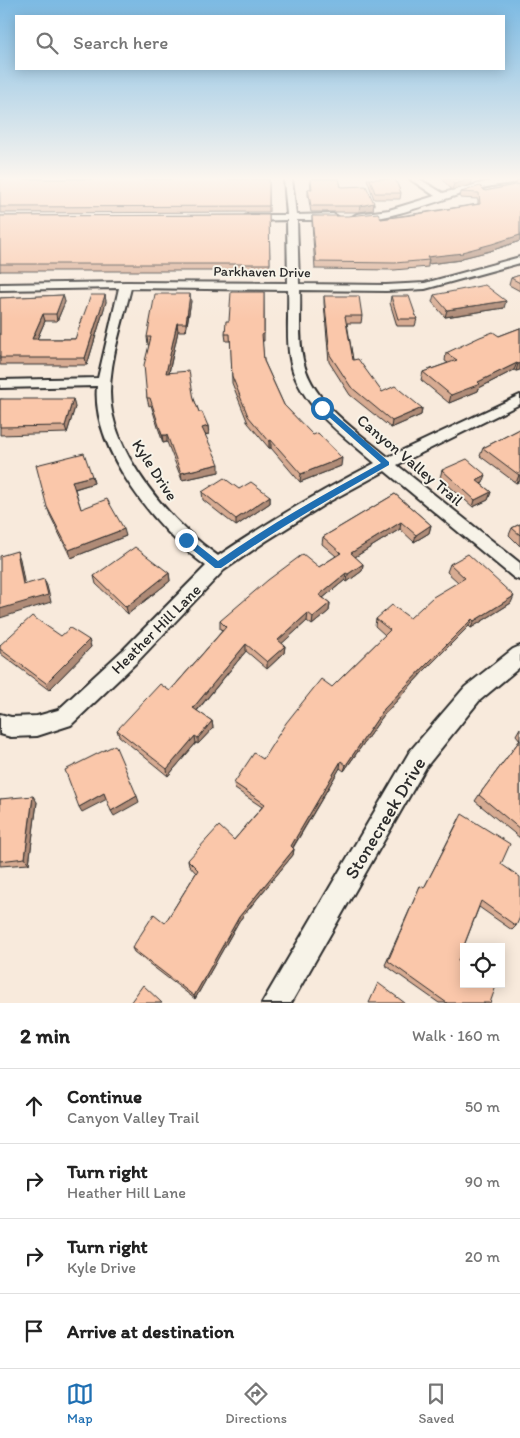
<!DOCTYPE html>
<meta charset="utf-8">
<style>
body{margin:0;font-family:Itim,sans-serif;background:#f6f6f6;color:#222}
.controls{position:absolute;right:15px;bottom:15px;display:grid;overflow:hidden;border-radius:0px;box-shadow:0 2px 12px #0003}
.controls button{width:45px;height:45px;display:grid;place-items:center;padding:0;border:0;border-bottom:1px solid #e0e0e0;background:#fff;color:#222;font:25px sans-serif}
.stop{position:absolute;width:15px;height:15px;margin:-11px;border:4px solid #1f6fb2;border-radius:50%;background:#fff}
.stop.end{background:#1f6fb2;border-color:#fff;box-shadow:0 1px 5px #0008}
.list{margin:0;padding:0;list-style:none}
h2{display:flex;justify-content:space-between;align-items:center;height:65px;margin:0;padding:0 20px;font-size:21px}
h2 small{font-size:16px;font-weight:400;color:#767676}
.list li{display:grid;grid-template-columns:32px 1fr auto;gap:15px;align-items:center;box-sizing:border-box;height:75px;padding:0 20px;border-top:1px solid #e0e0e0}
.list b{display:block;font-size:19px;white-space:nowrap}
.list p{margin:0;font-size:16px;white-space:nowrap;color:#767676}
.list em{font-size:16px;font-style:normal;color:#767676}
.icon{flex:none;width:28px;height:28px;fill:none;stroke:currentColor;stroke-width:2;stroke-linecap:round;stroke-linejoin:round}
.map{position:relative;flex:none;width:520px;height:1003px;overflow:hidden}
.search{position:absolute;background:#fff;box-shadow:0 2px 12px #0003;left:15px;right:15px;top:15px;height:55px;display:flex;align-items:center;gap:12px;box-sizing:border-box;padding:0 18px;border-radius:0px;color:#767676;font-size:19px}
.sheet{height:365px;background:#fff}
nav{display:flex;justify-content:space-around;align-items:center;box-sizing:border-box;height:70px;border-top:1px solid #e0e0e0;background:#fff;font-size:14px;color:#767676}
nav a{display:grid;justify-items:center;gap:2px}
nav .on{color:#1f6fb2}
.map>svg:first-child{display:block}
</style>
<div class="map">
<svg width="520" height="1003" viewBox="0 0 520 1003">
<rect width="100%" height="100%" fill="#f8eadc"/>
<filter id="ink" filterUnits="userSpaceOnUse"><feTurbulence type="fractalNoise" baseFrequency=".02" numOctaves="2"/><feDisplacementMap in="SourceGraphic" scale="10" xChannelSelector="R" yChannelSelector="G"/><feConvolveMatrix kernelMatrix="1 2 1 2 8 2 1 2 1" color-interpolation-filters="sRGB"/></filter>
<g filter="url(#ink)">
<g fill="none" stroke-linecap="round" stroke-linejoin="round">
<g stroke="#2b2b2b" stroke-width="4">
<g id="minor">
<path d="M 284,179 L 292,179 L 296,215 L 333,214 L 338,217 L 333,220 L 297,220 L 299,284 L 386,285 L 425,283 L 520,257 L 520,263 L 425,289 L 386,291 L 300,290 C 301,313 298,338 303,360 C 312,403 356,430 388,457 L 520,395 L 520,404 L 397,465 L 520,563 L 520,580 L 514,578 L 385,471 L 330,501 L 266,541 L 224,570 L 138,661 L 71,725 L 37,736 L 11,737 L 0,734 L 0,714 L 11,717 L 37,716 L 58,710 L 124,649 L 206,566 C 158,531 91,450 97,386 L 0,388 L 0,380 L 98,378 L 119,288 L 0,290 L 0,284 L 126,282 L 288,283 L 287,220 L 247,221 L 242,218 L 247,215 L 287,215 ZM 131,288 L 288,290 C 289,313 286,337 290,359 C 297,404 343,435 375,463 C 321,491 269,521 218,556 C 171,523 110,453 110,392 C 110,358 123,322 131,288 Z"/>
<path d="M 410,179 L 419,179 L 443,193 L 490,181 L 520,179 L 520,182 C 503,184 487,186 471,191 C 451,196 366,229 352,217 L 357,214 L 389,210 L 435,196 Z"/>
<polygon points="520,646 520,667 479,701 426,767 291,1003 262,1003 410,751 465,687 513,649"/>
</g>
</g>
<use href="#minor" fill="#f7f3e8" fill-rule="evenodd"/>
</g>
<g fill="#d7ab92" stroke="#2b2b2b">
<polygon points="0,179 269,179 269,212 0,213"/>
<polygon points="310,179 339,179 341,187 374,203 373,210 359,212 311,212 308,195 308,189 311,189"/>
<polygon points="367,179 395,179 401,193 400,199 374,199"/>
<polygon points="442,179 472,179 471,185 452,190"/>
<polygon points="517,179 520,179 520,241 490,251 462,258 461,260 428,264 428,267 394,270 315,269 312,222 312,216 381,219 478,204 478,199 460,198 461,192 485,191 516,185"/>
<polygon points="269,215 270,271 0,271 0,272 0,216"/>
<polygon points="520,275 520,291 509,285 511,278"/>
<polygon points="264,292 264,341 262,341 264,361 284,405 341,466 300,482 271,448 269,448 248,423 232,383 231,341 226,341 225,334 229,321"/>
<polygon points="63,295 65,302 57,321 45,321 37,339 75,339 105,295 106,302 87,365 0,365 0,298"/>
<polygon points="434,295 504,308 445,317 432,302"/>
<polygon points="324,296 362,316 361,323 347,323 353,360 382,392 422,408 421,415 391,428 350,395 329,362 324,303"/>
<polygon points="391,296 417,319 415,326 397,326 390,303"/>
<polygon points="191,301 186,331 178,331 169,373 194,399 199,412 208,426 209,434 205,435 219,472 182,480 167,442 163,443 151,405 149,406 147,398 149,345 148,345 147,337"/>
<polygon points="520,328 520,370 516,371 514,370 479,388 478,391 449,403 421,380 423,372 448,363 445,361 446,353 499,336"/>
<polygon points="0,399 75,407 67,433 0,435"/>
<polygon points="520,429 520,481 516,483 480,456 483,448"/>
<polygon points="442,470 483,483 481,484 491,492 488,500 473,507 440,478"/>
<polygon points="92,476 94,483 75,489 81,509 126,536 71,558 50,515 47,507"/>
<polygon points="239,489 270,496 270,503 236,526 203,500 202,492"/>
<polygon points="395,494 431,525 429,533 414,542 400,529 355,557 363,564 362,571 347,582 345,580 323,598 330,603 329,611 312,625 307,621 282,643 285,646 284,653 267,669 246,651 197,711 212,721 213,728 198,744 196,743 168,776 119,736 117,730 170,691 223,630 220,629 220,621 319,567 336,556 322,544 323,537"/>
<polygon points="520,524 520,546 509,535 512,528"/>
<polygon points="450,564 511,603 471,628 469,626 422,673 383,716 344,771 340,768 293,848 294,849 293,855 239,921 195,999 134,952 132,948 165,923 196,873 189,865 188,860 234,840 262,807 235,789 234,783 263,759 332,687 385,635 375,626 376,619 410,618 458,582 447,572"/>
<polygon points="169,573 170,581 128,614 96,584 94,576"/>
<polygon points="61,636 89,640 91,647 49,690 1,654 0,652 0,645"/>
<polygon points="520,728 520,740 516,735"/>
<polygon points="520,740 520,838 475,801 479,795"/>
<polygon points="0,799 37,802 29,864 0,866"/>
<polygon points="459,819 501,864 516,926 512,930 479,907 458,961 490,1003 439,1003 385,965 418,891 420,886 424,888"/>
</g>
<g fill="#af8b77" stroke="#2b2b2b">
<polygon points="472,179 471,185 452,190 454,184"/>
<polygon points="374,203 373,210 359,212 360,206"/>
<polygon points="520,235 520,241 490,251 462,258 461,260 428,264 429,260 427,257"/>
<polygon points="190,294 191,301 186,331 186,323"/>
<polygon points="63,295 65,302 57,321 56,314"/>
<polygon points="105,295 106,302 87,365 85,358"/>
<polygon points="506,301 504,308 445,317 447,310"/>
<polygon points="43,314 45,321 34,346 32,339"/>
<polygon points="177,323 178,331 167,381 166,373"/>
<polygon points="517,363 514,370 479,388 478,391 449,403 451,395"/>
<polygon points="520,363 520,370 516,371 518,364"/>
<polygon points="73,399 75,407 67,433 65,426"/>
<polygon points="422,408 421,415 391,428 392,421"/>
<polygon points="208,426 209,434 203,435 202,428"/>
<polygon points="162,435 167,435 167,442 163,443"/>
<polygon points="271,440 271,448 269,448 269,441"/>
<polygon points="342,458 341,466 300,482 301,474"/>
<polygon points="219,464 219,472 182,480 181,473"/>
<polygon points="486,475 483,483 474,487 476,480"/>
<polygon points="519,475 520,475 520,481 516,483"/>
<polygon points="92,476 94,483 74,489 72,481"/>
<polygon points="491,492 488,500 473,507 475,500"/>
<polygon points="270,496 270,503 236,526 236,519"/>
<polygon points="401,522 400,529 350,560 351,553"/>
<polygon points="431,525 429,533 414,542 416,535"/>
<polygon points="124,529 126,536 71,558 69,550"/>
<polygon points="17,551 20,559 26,592 23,585"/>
<polygon points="363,564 362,571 347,582 348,574"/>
<polygon points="169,573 170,581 128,614 126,607"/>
<polygon points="346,573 345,580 318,602 319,595"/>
<polygon points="44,579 47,586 51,602 0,618 0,609"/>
<polygon points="514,596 511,603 471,628 474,621"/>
<polygon points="330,603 329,611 312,625 313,617"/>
<polygon points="308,613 307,621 278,647 278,640"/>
<polygon points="472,619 469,626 422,673 383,716 344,771 346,765 384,709 425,666"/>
<polygon points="89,640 91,647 49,690 46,683"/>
<polygon points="246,644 246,651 194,714 193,708"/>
<polygon points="285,646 284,653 267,669 267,662"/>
<polygon points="212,721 213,728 198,744 198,738"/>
<polygon points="195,736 196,743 168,776 167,769"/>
<polygon points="341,761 340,768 290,852 291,846"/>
<polygon points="104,793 107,799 82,812 79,807"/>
<polygon points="33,796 37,802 29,864 25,858"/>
<polygon points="137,796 139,802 114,816 111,811"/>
<polygon points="294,849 293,855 239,921 195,999 194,996 239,917"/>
</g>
<g fill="#fac7aa" stroke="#2b2b2b">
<polygon points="0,179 269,179 269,206 0,207"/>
<polygon points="311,179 339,179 341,187 366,186 374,203 360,206 311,206 308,189 312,189"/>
<polygon points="370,179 395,179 401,193 375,193"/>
<polygon points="449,179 472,179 454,184"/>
<polygon points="520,184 520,235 492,244 462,252 463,253 427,257 429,260 395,263 316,262 312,216 348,216 378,213 381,219 411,215 480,204 479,193 461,192 480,186 485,191"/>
<polygon points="269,215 270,264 0,264 0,216"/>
<polygon points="520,275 520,283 511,278"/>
<polygon points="485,285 506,301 447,310 434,295"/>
<polygon points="231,292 264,292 264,334 262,334 264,361 284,405 313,435 318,433 342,458 301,474 271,440 269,441 248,416 232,376 230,334 225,334 226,321 229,321"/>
<polygon points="155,294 190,294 186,323 177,323 166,373 189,371 194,399 199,412 202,412 208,426 202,428 219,464 181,473 167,435 162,435 150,398 147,398 144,365 151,337 147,337"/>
<polygon points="63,295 56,314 43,314 32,339 75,339 91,295 105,295 85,358 0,358 0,298"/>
<polygon points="324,296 359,296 362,316 345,316 353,360 358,359 382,392 395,386 422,408 392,421 351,387 330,355"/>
<polygon points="391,296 409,296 417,319 398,319"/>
<polygon points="520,328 520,363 518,364 517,363 478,382 480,384 451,395 423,372 457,360 446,353 480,337 493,332 499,336"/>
<polygon points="0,399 73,399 65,426 0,427"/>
<polygon points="520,429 520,475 519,475 483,448"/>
<polygon points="84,453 92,476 72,481 81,509 107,499 124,529 69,550 47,507 36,465"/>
<polygon points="467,459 486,475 476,480 491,492 475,500 442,470"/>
<polygon points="224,478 239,489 251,482 270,496 236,519 202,492"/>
<polygon points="395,494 431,525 416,535 401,522 351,553 363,564 348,574 346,573 319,595 330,603 313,617 308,613 278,640 285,646 267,662 246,644 193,708 212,721 198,738 195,736 167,769 117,730 160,684 170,691 226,627 220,621 268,580 303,554 319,567 341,553 323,537"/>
<polygon points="520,524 520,535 512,528"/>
<polygon points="135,547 169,573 126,607 94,576"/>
<polygon points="17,551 23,585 44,579 48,595 0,609 0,556"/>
<polygon points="468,554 514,596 474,621 472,619 425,666 384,709 346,765 341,761 291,846 294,849 239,917 194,996 132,948 154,914 165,923 198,870 188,860 219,826 234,840 265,804 234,783 254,753 263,759 286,723 321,679 332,687 390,630 376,619 392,605 410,618 433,597 465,578 450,564"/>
<polygon points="32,616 61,636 70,628 89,640 46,683 0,649 0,645"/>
<polygon points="520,740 520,829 479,795"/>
<polygon points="115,745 137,796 111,811 104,793 79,807 65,770"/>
<polygon points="33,796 25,858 0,861 0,799"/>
<polygon points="462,814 510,844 501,864 520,877 520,917 516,926 481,901 458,961 464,965 464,984 492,984 496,986 490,1003 447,1003 388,961 420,886 424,888"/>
<polygon points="378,983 405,1003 369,1003"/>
<polygon points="143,985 162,1003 130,1003"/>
</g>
</g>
<linearGradient id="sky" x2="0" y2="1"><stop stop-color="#7cbae3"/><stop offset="0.56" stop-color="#fcf6ef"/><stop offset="1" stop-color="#fcf6ef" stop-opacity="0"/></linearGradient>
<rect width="520" height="319" fill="url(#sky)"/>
<path fill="#1f6fb2" d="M 320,406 L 325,406 L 389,462 L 389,465 C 331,498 275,530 221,568 L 215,568 L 183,542 L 183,538 L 189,538 L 218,561 C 270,524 325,494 381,463 L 320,409 Z"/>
<g text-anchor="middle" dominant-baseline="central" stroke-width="4" stroke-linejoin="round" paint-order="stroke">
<g font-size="14" fill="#2b2b2b" stroke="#f7f3e8">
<text transform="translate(262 272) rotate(1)">Parkhaven Drive</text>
</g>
<g font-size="16" fill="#2b2b2b" stroke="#f7f3e8">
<text transform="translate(410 460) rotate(40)">Canyon Valley Trail</text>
<text transform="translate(155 470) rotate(57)">Kyle Drive</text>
<text transform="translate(156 629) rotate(-45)">Heather Hill Lane</text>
</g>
<g font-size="19" fill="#2b2b2b" stroke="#f7f3e8">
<text transform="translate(385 818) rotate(-59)">Stonecreek Drive</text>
</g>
</g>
</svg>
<div class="controls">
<button><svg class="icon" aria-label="locate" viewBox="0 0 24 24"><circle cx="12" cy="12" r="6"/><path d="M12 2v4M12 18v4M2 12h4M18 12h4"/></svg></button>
</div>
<div class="stop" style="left:322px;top:408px"></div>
<div class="stop end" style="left:186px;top:540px"></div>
<div class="search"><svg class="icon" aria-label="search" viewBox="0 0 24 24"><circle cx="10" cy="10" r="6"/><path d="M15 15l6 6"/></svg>Search here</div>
</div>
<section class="sheet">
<h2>2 min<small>Walk · 160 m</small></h2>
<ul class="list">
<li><svg class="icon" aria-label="ahead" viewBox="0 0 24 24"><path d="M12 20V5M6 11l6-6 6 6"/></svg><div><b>Continue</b><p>Canyon Valley Trail</p></div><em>50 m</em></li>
<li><svg class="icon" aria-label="right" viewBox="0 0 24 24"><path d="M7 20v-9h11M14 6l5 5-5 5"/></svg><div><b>Turn right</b><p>Heather Hill Lane</p></div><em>90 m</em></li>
<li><svg class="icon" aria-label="right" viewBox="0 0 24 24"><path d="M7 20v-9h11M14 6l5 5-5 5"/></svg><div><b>Turn right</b><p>Kyle Drive</p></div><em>20 m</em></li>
<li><svg class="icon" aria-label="arrive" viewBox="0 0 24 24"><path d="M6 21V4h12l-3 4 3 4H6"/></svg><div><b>Arrive at destination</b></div></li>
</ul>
</section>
<nav>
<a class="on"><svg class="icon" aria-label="map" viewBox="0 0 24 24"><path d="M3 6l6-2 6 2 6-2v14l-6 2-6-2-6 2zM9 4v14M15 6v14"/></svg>Map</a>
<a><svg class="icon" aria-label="directions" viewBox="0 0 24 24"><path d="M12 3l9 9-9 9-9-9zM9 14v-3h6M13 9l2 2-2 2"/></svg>Directions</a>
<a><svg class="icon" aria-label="saved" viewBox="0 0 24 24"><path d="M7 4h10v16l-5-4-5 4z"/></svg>Saved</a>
</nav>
